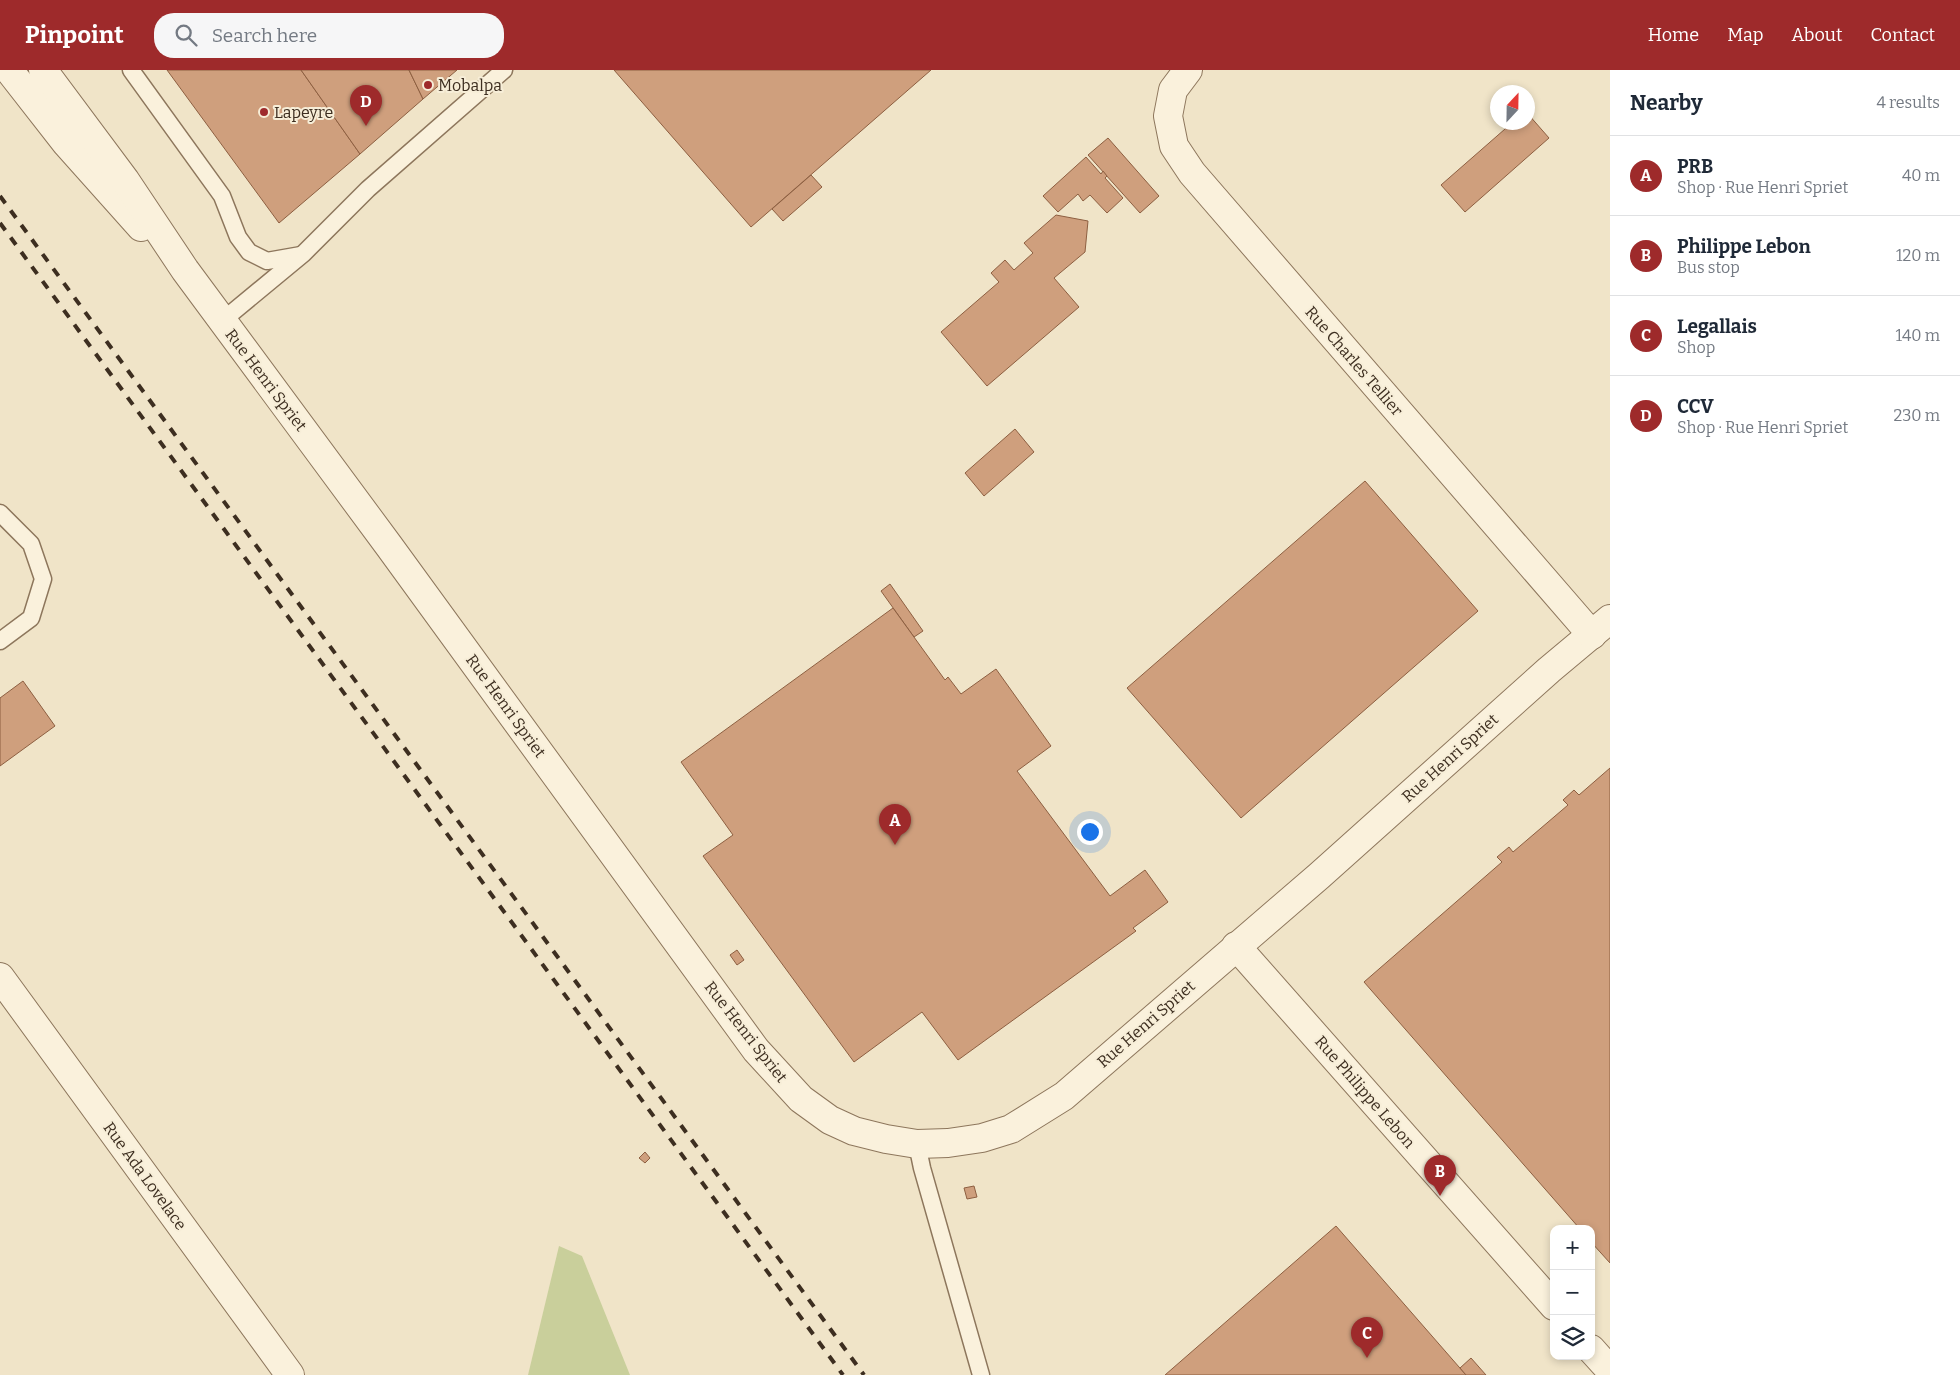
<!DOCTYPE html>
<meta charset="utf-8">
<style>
body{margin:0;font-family:Bitter,serif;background:#f6f6f7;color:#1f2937}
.controls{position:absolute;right:15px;bottom:15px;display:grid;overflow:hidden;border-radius:10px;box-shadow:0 2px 8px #0003}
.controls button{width:45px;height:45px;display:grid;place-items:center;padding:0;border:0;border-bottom:1px solid #e0e1e3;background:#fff;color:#1f2937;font:25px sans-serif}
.compass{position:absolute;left:1490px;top:15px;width:45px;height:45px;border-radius:50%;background:#fff;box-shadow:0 2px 8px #0003;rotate:22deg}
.you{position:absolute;left:1089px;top:761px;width:18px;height:18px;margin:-12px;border:4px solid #fff;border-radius:50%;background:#1a73e8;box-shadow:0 0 0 8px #1a73e833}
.badge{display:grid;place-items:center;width:32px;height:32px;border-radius:50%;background:#9e2a2b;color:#fff;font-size:16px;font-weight:700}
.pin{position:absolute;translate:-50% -41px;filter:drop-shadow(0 1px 2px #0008)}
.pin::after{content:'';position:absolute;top:26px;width:18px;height:15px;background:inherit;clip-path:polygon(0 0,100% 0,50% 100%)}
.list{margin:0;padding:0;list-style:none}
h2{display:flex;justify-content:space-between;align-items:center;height:65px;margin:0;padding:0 20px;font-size:21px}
h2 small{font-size:16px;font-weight:400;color:#747a83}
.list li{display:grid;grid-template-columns:32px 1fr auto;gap:15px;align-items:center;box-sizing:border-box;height:80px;padding:0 20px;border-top:1px solid #e0e1e3}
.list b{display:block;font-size:19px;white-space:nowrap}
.list p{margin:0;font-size:16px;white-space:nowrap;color:#747a83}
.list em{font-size:16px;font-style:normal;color:#747a83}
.icon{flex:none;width:28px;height:28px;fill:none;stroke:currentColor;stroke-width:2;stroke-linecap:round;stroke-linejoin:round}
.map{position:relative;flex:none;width:1610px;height:1305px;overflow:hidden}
header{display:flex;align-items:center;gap:30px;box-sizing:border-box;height:70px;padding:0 25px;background:#9e2a2b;color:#fff}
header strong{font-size:24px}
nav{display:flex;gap:28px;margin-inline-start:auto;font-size:18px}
.search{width:350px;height:45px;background:#f6f6f7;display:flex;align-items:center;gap:12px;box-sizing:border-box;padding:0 18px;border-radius:20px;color:#747a83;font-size:19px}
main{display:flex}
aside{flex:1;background:#fff}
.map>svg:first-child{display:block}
</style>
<header>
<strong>Pinpoint</strong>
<div class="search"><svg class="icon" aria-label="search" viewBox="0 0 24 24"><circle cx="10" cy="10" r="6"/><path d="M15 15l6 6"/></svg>Search here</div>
<nav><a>Home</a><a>Map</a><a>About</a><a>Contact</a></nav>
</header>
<main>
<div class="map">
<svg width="1610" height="1305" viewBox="0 0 1610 1305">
<rect width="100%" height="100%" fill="#f0e4c8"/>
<polygon fill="#c9cf9b" points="559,1176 582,1186 630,1305 528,1305"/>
<g fill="#cf9f7d" stroke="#8d5f41">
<polygon points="167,0 301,0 360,84 279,153"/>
<polygon points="301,0 409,0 423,29 360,84"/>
<polygon points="409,0 457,0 423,29"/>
<polygon points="614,0 931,0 751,157"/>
<polygon points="1528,44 1549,68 1465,142 1441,115 1513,52 1528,52"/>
<polygon points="1108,68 1159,126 1140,143 1088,85"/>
<polygon points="1086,87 1101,104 1103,101 1107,106 1105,108 1123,128 1107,143 1090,125 1083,131 1078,124 1058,142 1043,126"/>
<polygon points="811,105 822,117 783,151 772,139"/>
<polygon points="1056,145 1088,151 1085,182 1054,208 1079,237 987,316 941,262 999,212 991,203 1005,190 1014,200 1033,183 1024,173"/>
<polygon points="1015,359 1034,382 984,426 965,403"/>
<polygon points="1365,411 1478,541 1241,748 1127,618"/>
<polygon points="890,514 923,561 914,567 881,521"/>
<polygon points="893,538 945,610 948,607 961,624 996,599 1051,676 1017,701 1110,826 1145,800 1168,832 1133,858 1136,861 958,990 922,942 854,992 703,786 733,765 681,692"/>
<polygon points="23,611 55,656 0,696 0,628"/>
<polygon points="1610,698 1610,1193 1591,1172 1591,1159 1580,1159 1364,912 1502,792 1497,787 1509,777 1513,782 1568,735 1563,730 1574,720 1579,725"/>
<polygon points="737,880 744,890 737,895 730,885"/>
<polygon points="645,1082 650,1088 645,1093 639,1088"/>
<polygon points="974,1116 977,1127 967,1129 964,1118"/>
<polygon points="1336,1156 1466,1305 1165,1305"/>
<polygon points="1471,1288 1486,1305 1466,1305 1460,1298"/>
</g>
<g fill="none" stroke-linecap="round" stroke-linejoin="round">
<g stroke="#8d765c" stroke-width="19">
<g id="service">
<polyline points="131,0 222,126 238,167 249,182 267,191 301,185"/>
<polyline points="222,251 303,184 368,119 504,0"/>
<polyline points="0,443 31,474 43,509 31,548 0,571"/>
<polyline points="917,1074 922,1098 981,1305"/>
</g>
</g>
<g stroke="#8d765c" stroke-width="30">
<g id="minor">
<polyline points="9,0 66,73 141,157"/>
<polyline points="43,0 125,110 185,200 389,476 756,980 801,1029 830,1050 854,1061 886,1069 917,1074 948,1073 982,1068 1011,1059 1064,1026 1319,806 1549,600 1610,549"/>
<polyline points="1188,0 1173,20 1168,46 1174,76 1192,103 1592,565"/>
<polyline points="1236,876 1554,1236"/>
<polyline points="0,907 290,1305"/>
<polyline points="1591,1279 1610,1300"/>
</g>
</g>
<use href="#service" stroke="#faf1dc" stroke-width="16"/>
<use href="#minor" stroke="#faf1dc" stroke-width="28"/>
<g stroke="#3d2e20" stroke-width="4" stroke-dasharray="9 9" stroke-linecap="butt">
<polyline points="0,126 864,1305"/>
<polyline points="0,153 843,1305"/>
</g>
</g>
<g fill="#9e2a2b" stroke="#f7eed8" stroke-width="2">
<circle cx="428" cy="15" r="5"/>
<circle cx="264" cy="42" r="5"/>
</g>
<g text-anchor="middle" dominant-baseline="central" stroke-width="4" stroke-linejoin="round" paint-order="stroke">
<g font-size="16" fill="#3d2e20" stroke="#f7eed8" text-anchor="start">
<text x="438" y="15">Mobalpa</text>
<text x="274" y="42">Lapeyre</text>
</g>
<g font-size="16" fill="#3d2e20" stroke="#f7eed8">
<text transform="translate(1354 291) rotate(49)">Rue Charles Tellier</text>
<text transform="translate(266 310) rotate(53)">Rue Henri Spriet</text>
<text transform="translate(506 636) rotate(54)">Rue Henri Spriet</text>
<text transform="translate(1450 688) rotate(-42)">Rue Henri Spriet</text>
<text transform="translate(1146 954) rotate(-41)">Rue Henri Spriet</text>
<text transform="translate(746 962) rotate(52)">Rue Henri Spriet</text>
<text transform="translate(1365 1022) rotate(49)">Rue Philippe Lebon</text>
<text transform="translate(145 1106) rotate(54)">Rue Ada Lovelace</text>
</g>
</g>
</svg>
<div class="controls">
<button>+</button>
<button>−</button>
<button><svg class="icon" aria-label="layers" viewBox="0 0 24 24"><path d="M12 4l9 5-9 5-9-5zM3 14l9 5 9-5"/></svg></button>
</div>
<svg class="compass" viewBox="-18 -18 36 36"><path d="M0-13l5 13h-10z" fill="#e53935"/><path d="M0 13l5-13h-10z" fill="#747a83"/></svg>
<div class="you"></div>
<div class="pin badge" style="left:895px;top:775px">A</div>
<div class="pin badge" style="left:1440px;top:1126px">B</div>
<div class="pin badge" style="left:1367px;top:1288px">C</div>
<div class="pin badge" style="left:366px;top:56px">D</div>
</div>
<aside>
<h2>Nearby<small>4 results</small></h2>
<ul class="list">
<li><span class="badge">A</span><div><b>PRB</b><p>Shop · Rue Henri Spriet</p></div><em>40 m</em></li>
<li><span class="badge">B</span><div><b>Philippe Lebon</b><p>Bus stop</p></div><em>120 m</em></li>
<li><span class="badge">C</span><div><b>Legallais</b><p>Shop</p></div><em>140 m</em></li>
<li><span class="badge">D</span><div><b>CCV</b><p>Shop · Rue Henri Spriet</p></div><em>230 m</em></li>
</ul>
</aside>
</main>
